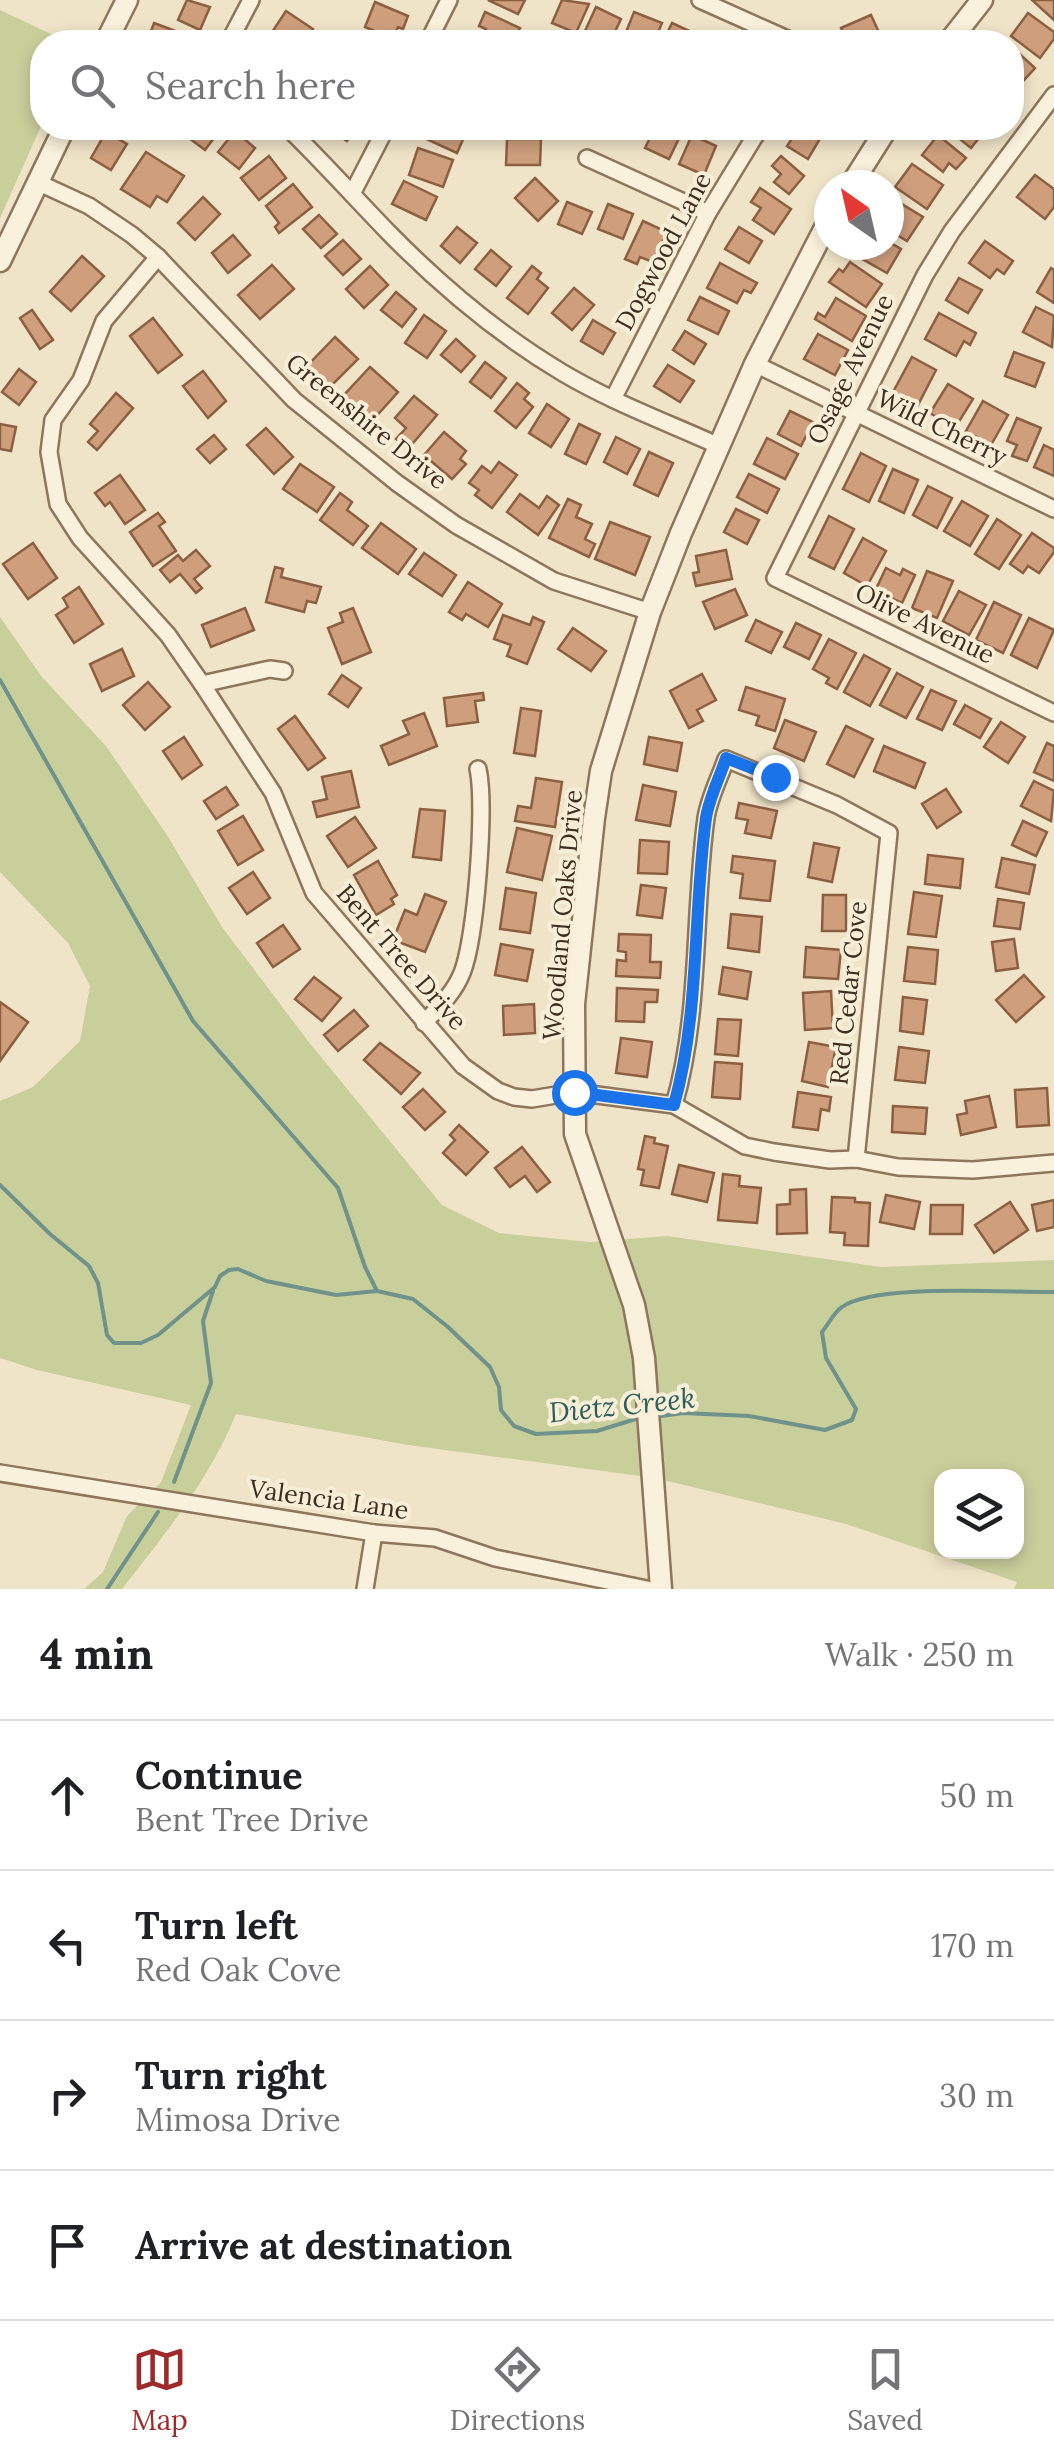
<!DOCTYPE html>
<meta charset="utf-8">
<style>
body{margin:0;font-family:Lora,serif;background:#f2f2f2;color:#202124}
.controls{position:absolute;right:30px;bottom:30px;display:grid;overflow:hidden;border-radius:20px;box-shadow:0 5px 15px #0003}
.controls button{width:90px;height:90px;display:grid;place-items:center;padding:0;border:0;border-bottom:2px solid #e0e0e0;background:#fff;color:#202124;font:50px sans-serif}
.compass{position:absolute;left:814px;top:170px;width:90px;height:90px;border-radius:50%;background:#fff;box-shadow:0 5px 15px #0003;rotate:326deg}
.stop{position:absolute;width:30px;height:30px;margin:-22px;border:8px solid #1a73e8;border-radius:50%;background:#fff}
.stop.end{background:#1a73e8;border-color:#fff;box-shadow:0 2px 10px #0008}
.list{margin:0;padding:0;list-style:none}
h2{display:flex;justify-content:space-between;align-items:center;height:130px;margin:0;padding:0 40px;font-size:42px}
h2 small{font-size:32px;font-weight:400;color:#757577}
.list li{display:grid;grid-template-columns:65px 1fr auto;gap:30px;align-items:center;box-sizing:border-box;height:150px;padding:0 40px;border-top:2px solid #e0e0e0}
.list b{display:block;font-size:38px;white-space:nowrap}
.list p{margin:0;font-size:32px;white-space:nowrap;color:#757577}
.list em{font-size:32px;font-style:normal;color:#757577}
.icon{flex:none;width:55px;height:55px;fill:none;stroke:currentColor;stroke-width:2;stroke-linecap:round;stroke-linejoin:round}
.map{position:relative;flex:none;width:1054px;height:1589px;overflow:hidden}
.search{position:absolute;background:#fff;box-shadow:0 5px 15px #0003;left:30px;right:30px;top:30px;height:110px;display:flex;align-items:center;gap:25px;box-sizing:border-box;padding:0 35px;border-radius:40px;color:#757577;font-size:38px}
.sheet{height:730px;background:#fff}
nav{display:flex;justify-content:space-around;align-items:center;box-sizing:border-box;height:140px;border-top:2px solid #e0e0e0;background:#fff;font-size:28px;color:#757577}
nav a{display:grid;justify-items:center;gap:5px}
nav .on{color:#9e2a2b}
.map>svg:first-child{display:block}
</style>
<div class="map">
<svg width="1054" height="1589" viewBox="0 0 1054 1589">
<rect width="100%" height="100%" fill="#f0e4c8"/>
<g fill="#c9cf9b" fill-rule="evenodd">
<polygon points="0,10 68,42 42,42 42,124 0,218"/>
<path d="M 0,617 L 42,677 L 106,746 L 167,835 L 222,927 L 308,1041 L 442,1205 L 499,1233 L 590,1242 L 667,1236 L 881,1267 L 1054,1260 L 1054,1589 L 1014,1589 L 1017,1582 L 846,1524 L 655,1478 L 408,1445 L 236,1414 C 209,1480 166,1533 122,1589 L 84,1589 L 103,1572 L 127,1516 L 161,1482 L 191,1405 L 37,1370 L 0,1358 L 0,1101 L 33,1087 L 80,1041 L 90,986 L 68,943 L 0,872 ZM 942,1476 L 1016,1476 L 1016,1552 L 942,1552 Z"/>
</g>
<g fill="none" stroke-linecap="round" stroke-linejoin="round">
<g stroke="#6f938a" stroke-width="4">
<polyline points="0,680 193,1021 338,1188 365,1267 377,1291"/>
<polyline points="0,1185 50,1234 89,1266 98,1283 107,1335 114,1343 141,1343 158,1335 215,1287 220,1276 229,1270 238,1269 266,1281 336,1295 377,1291 413,1299 448,1327 490,1367 499,1387 501,1410 514,1426 536,1434 597,1431 639,1418"/>
<path d="M 654,1417 L 683,1413 L 749,1416 L 825,1430 L 852,1420 L 856,1409 L 826,1358 L 822,1332 C 828,1325 834,1312 842,1307 C 875,1283 1009,1293 1054,1292"/>
<polyline points="174,1482 211,1383 203,1321 213,1291"/>
<polyline points="107,1589 158,1512"/>
</g>
</g>
<g fill="#cf9f7d" stroke="#8d5f41" stroke-width="2.5">
<polygon points="187,0 210,7 200,30 178,20"/>
<polygon points="488,0 525,0 518,14"/>
<polygon points="562,0 589,4 576,33 552,23"/>
<polygon points="1032,0 1054,0 1054,20"/>
<polygon points="375,2 408,16 403,29 398,27 393,39 365,27"/>
<polygon points="596,7 621,19 610,42 585,31"/>
<polygon points="286,11 313,29 304,42 288,42 272,32"/>
<polygon points="485,12 520,28 513,42 491,42 482,38 486,29 479,26"/>
<polygon points="634,12 662,23 654,42 622,42"/>
<polygon points="1028,13 1054,32 1054,39 1040,58 1011,36"/>
<polygon points="871,15 882,39 873,42 847,42 841,28"/>
<polygon points="154,23 186,35 183,42 147,42"/>
<polygon points="672,23 696,34 692,42 663,42"/>
<polygon points="1012,47 1035,68 1016,89 1012,85"/>
<polygon points="190,128 217,128 220,130 205,150 185,135"/>
<polygon points="327,128 356,128 347,141"/>
<polygon points="429,128 468,128 457,153 424,138"/>
<polygon points="655,128 683,130 669,159 645,148"/>
<polygon points="799,128 806,128 821,137 808,159 787,146"/>
<polygon points="946,128 987,128 971,148"/>
<polygon points="235,131 255,148 239,169 218,152"/>
<polygon points="106,132 127,144 111,170 91,158"/>
<polygon points="692,135 716,146 704,175 679,164"/>
<polygon points="938,135 966,158 956,169 949,163 943,172 922,155"/>
<polygon points="507,139 541,139 540,165 506,165"/>
<polygon points="418,148 453,160 443,187 409,175"/>
<polygon points="146,152 184,176 167,202 157,196 150,207 121,189"/>
<polygon points="269,156 286,178 259,200 241,178"/>
<polygon points="781,156 804,176 789,194 774,182 781,174 772,166"/>
<polygon points="912,164 943,185 927,209 895,187"/>
<polygon points="1035,175 1054,189 1054,207 1045,219 1017,197"/>
<polygon points="535,178 558,201 538,221 515,198"/>
<polygon points="404,181 437,197 426,220 392,204"/>
<polygon points="293,184 312,207 279,233 275,227 279,223 266,206"/>
<polygon points="760,188 791,209 774,234 753,220 761,208 751,202"/>
<polygon points="203,197 220,214 195,240 178,223"/>
<polygon points="892,198 923,217 907,241 889,230"/>
<polygon points="567,202 592,212 582,234 558,224"/>
<polygon points="608,204 633,214 623,239 598,229"/>
<polygon points="319,215 337,234 321,248 303,229"/>
<polygon points="643,221 667,232 653,262 640,257 637,264 625,259"/>
<polygon points="457,227 477,243 460,263 441,246"/>
<polygon points="739,227 762,241 749,263 725,249"/>
<polygon points="233,235 250,255 228,273 212,253"/>
<polygon points="343,240 361,259 343,275 325,256"/>
<polygon points="985,241 1013,261 1004,274 997,269 990,278 969,263"/>
<polygon points="889,242 901,249 887,273 857,256 863,245 889,245"/>
<polygon points="491,250 511,267 496,286 475,269"/>
<polygon points="82,256 104,276 71,311 50,292"/>
<polygon points="850,262 882,284 866,307 829,282 839,269 843,272"/>
<polygon points="720,263 757,283 751,293 744,290 737,303 707,288"/>
<polygon points="272,265 294,289 260,319 238,295"/>
<polygon points="370,266 388,285 364,308 346,289"/>
<polygon points="532,266 541,273 537,279 548,288 528,314 507,298"/>
<polygon points="1051,268 1054,270 1054,303 1037,292"/>
<polygon points="959,278 982,290 968,313 946,300"/>
<polygon points="574,288 594,305 572,330 552,313"/>
<polygon points="396,292 416,309 402,327 381,310"/>
<polygon points="700,297 729,311 718,334 688,320"/>
<polygon points="836,298 866,316 852,341 815,319 818,313 825,317"/>
<polygon points="1036,307 1054,316 1052,347 1023,332"/>
<polygon points="32,310 53,340 40,349 20,318"/>
<polygon points="939,313 976,333 970,345 964,341 956,356 925,339"/>
<polygon points="424,315 446,331 427,358 405,343"/>
<polygon points="153,318 182,355 158,373 130,336"/>
<polygon points="593,320 615,333 603,354 581,341"/>
<polygon points="685,331 706,344 694,364 673,350"/>
<polygon points="818,334 848,350 835,375 804,359"/>
<polygon points="335,337 358,359 330,387 308,365"/>
<polygon points="456,339 475,356 461,372 441,355"/>
<polygon points="1014,352 1044,363 1035,387 1005,376"/>
<polygon points="912,357 936,370 918,405 893,392"/>
<polygon points="485,362 506,378 491,398 470,382"/>
<polygon points="668,365 694,381 680,402 654,386"/>
<polygon points="370,367 398,392 371,422 343,396"/>
<polygon points="19,369 36,382 19,405 2,392"/>
<polygon points="203,371 226,401 208,418 183,386"/>
<polygon points="517,383 529,393 524,399 533,407 516,428 495,411"/>
<polygon points="948,384 973,399 955,428 930,413"/>
<polygon points="116,393 133,408 97,450 88,442 98,431 90,424"/>
<polygon points="414,396 437,415 408,449 396,439 406,428 395,418"/>
<polygon points="983,401 1008,415 991,445 966,431"/>
<polygon points="547,404 569,419 551,447 529,433"/>
<polygon points="790,411 813,422 801,446 778,434"/>
<polygon points="1017,418 1041,428 1027,461 1012,456 1017,445 1007,441"/>
<polygon points="0,424 16,427 11,451 0,449"/>
<polygon points="579,424 600,434 586,464 565,454"/>
<polygon points="266,428 293,457 274,474 247,445"/>
<polygon points="444,432 466,451 460,459 466,464 452,479 424,455"/>
<polygon points="214,435 226,449 210,463 197,449"/>
<polygon points="616,437 640,449 627,474 604,462"/>
<polygon points="767,438 798,454 785,479 754,464"/>
<polygon points="1044,445 1054,450 1054,476 1034,467"/>
<polygon points="649,452 673,463 658,496 634,485"/>
<polygon points="861,453 886,466 869,502 843,489"/>
<polygon points="499,462 517,475 492,508 475,495 479,490 469,483 482,466 491,473"/>
<polygon points="300,464 334,487 317,512 283,489"/>
<polygon points="893,469 918,480 904,513 879,501"/>
<polygon points="749,474 779,489 767,513 737,497"/>
<polygon points="120,475 145,510 125,524 110,502 105,506 95,493"/>
<polygon points="928,486 952,498 937,528 913,515"/>
<polygon points="340,493 352,502 347,510 368,526 353,545 320,520"/>
<polygon points="520,494 539,508 547,496 559,505 538,535 507,512"/>
<polygon points="568,499 581,505 576,517 592,524 585,539 595,544 589,557 549,538"/>
<polygon points="962,501 988,516 970,546 944,531"/>
<polygon points="736,509 759,520 747,544 724,532"/>
<polygon points="158,513 165,522 159,526 176,551 153,566 130,532"/>
<polygon points="829,516 854,529 834,569 809,557"/>
<polygon points="997,519 1021,535 999,569 975,554"/>
<polygon points="610,522 650,537 635,575 595,559"/>
<polygon points="381,523 416,549 398,574 362,548"/>
<polygon points="1032,533 1054,548 1054,552 1039,573 1028,566 1023,573 1010,564"/>
<polygon points="863,538 886,551 867,586 844,573"/>
<polygon points="33,543 57,578 28,599 3,564"/>
<polygon points="196,550 210,566 194,579 202,588 196,593 180,574 170,582 160,570 178,555 183,561"/>
<polygon points="726,550 732,579 696,586 693,573 699,572 696,556"/>
<polygon points="424,553 456,575 442,596 409,574"/>
<polygon points="275,567 283,569 281,577 321,587 316,603 307,601 304,612 266,602"/>
<polygon points="886,568 900,575 903,569 915,575 902,603 875,591"/>
<polygon points="927,571 953,581 937,618 912,608"/>
<polygon points="468,582 502,604 488,627 466,614 462,620 449,612"/>
<polygon points="79,587 103,624 74,643 56,615 68,607 63,598"/>
<polygon points="735,589 747,615 715,629 703,602"/>
<polygon points="959,591 986,605 969,635 943,621"/>
<polygon points="994,602 1021,615 1003,653 976,640"/>
<polygon points="245,608 254,630 211,647 202,625"/>
<polygon points="353,608 371,652 342,664 328,628 343,622 340,613"/>
<polygon points="503,615 530,625 533,617 544,622 527,664 507,656 511,645 494,639"/>
<polygon points="1029,618 1054,630 1037,668 1011,655"/>
<polygon points="756,620 782,632 771,653 746,641"/>
<polygon points="796,623 821,635 809,659 784,647"/>
<polygon points="573,628 606,651 591,671 558,649"/>
<polygon points="829,639 856,653 837,689 826,683 829,678 813,669"/>
<polygon points="122,649 134,676 102,691 90,664"/>
<polygon points="864,655 890,669 870,706 844,692"/>
<polygon points="897,673 923,687 906,718 880,705"/>
<polygon points="702,674 716,700 697,710 703,721 689,728 670,691"/>
<polygon points="342,675 361,688 348,707 329,694"/>
<polygon points="148,682 170,707 145,730 123,705"/>
<polygon points="746,687 785,699 775,731 756,725 759,716 739,710"/>
<polygon points="931,690 956,701 942,730 917,719"/>
<polygon points="483,693 484,700 475,701 478,722 447,726 444,698"/>
<polygon points="965,705 991,719 980,738 954,724"/>
<polygon points="521,708 541,711 535,756 514,753"/>
<polygon points="424,713 437,746 389,765 381,746 409,734 403,721"/>
<polygon points="295,716 325,758 308,770 278,729"/>
<polygon points="785,720 816,732 804,761 774,748"/>
<polygon points="1001,722 1025,737 1008,763 984,747"/>
<polygon points="846,726 873,739 854,777 827,764"/>
<polygon points="184,737 202,765 182,779 163,751"/>
<polygon points="649,737 682,743 677,771 644,764"/>
<polygon points="1047,743 1054,746 1054,781 1034,772"/>
<polygon points="884,746 925,763 915,788 874,771"/>
<polygon points="351,771 359,807 317,817 313,802 327,799 322,777"/>
<polygon points="536,778 562,782 555,827 515,821 518,806 531,808"/>
<polygon points="1034,781 1054,791 1051,821 1021,806"/>
<polygon points="643,785 676,792 670,826 636,820"/>
<polygon points="226,787 238,805 216,819 204,801"/>
<polygon points="946,789 961,812 937,828 922,804"/>
<polygon points="739,803 777,811 771,838 745,833 748,820 736,818"/>
<polygon points="420,809 445,811 441,860 413,857"/>
<polygon points="243,816 263,850 238,865 218,831"/>
<polygon points="355,817 376,848 348,867 327,836"/>
<polygon points="1023,821 1047,832 1036,856 1012,845"/>
<polygon points="517,828 552,836 542,880 507,872"/>
<polygon points="640,840 669,842 667,874 638,873"/>
<polygon points="814,843 839,848 832,882 808,877"/>
<polygon points="928,855 963,859 960,888 925,884"/>
<polygon points="733,856 775,861 770,901 740,898 743,874 731,872"/>
<polygon points="1002,858 1035,865 1029,894 996,887"/>
<polygon points="378,861 397,895 391,899 394,904 376,915 354,875"/>
<polygon points="253,872 270,898 247,914 229,888"/>
<polygon points="641,885 666,888 662,918 637,915"/>
<polygon points="506,888 536,893 530,933 500,929"/>
<polygon points="914,892 942,896 936,937 908,934"/>
<polygon points="425,894 446,902 425,952 393,940 405,910 417,915"/>
<polygon points="823,895 846,895 846,931 822,931"/>
<polygon points="998,899 1024,903 1020,929 994,926"/>
<polygon points="731,914 762,917 759,952 728,948"/>
<polygon points="283,925 300,949 273,967 257,943"/>
<polygon points="619,934 651,935 650,962 661,962 660,978 616,976 617,960 626,961 626,952 618,951"/>
<polygon points="1014,939 1018,968 996,971 992,942"/>
<polygon points="501,944 533,950 527,981 495,975"/>
<polygon points="806,947 841,950 838,979 804,977"/>
<polygon points="908,947 938,950 935,984 904,981"/>
<polygon points="723,967 751,972 747,999 719,994"/>
<polygon points="1024,975 1044,997 1016,1022 996,1000"/>
<polygon points="314,977 341,998 322,1021 295,999"/>
<polygon points="617,988 658,990 657,1002 645,1002 644,1022 616,1021"/>
<polygon points="831,991 833,1028 805,1030 803,993"/>
<polygon points="903,997 927,1000 923,1034 900,1031"/>
<polygon points="0,1002 28,1022 0,1061"/>
<polygon points="534,1004 535,1033 504,1035 503,1006"/>
<polygon points="354,1010 368,1026 338,1051 324,1035"/>
<polygon points="718,1019 741,1020 738,1056 715,1054"/>
<polygon points="621,1038 652,1042 647,1077 616,1073"/>
<polygon points="809,1042 836,1047 828,1087 802,1081"/>
<polygon points="380,1043 420,1073 401,1094 364,1060"/>
<polygon points="899,1047 929,1051 925,1083 895,1080"/>
<polygon points="715,1062 742,1064 740,1099 712,1097"/>
<polygon points="1047,1088 1049,1125 1017,1127 1015,1090"/>
<polygon points="423,1089 445,1112 425,1130 403,1107"/>
<polygon points="798,1092 831,1097 829,1111 821,1109 818,1130 793,1127"/>
<polygon points="989,1096 996,1127 961,1135 957,1115 967,1113 965,1101"/>
<polygon points="893,1106 927,1108 925,1134 892,1132"/>
<polygon points="459,1125 488,1152 466,1175 443,1153 455,1140 450,1135"/>
<polygon points="645,1136 655,1138 654,1143 668,1146 659,1188 641,1185 644,1170 638,1169"/>
<polygon points="522,1147 550,1182 537,1192 525,1176 510,1187 495,1168"/>
<polygon points="679,1165 714,1173 707,1202 672,1194"/>
<polygon points="723,1174 740,1176 739,1186 761,1188 757,1223 718,1220"/>
<polygon points="806,1189 807,1233 777,1234 777,1205 790,1204 790,1190"/>
<polygon points="886,1195 920,1202 914,1229 880,1222"/>
<polygon points="832,1197 855,1198 855,1202 870,1203 868,1246 844,1245 845,1233 830,1232"/>
<polygon points="1054,1200 1054,1227 1037,1231 1032,1205"/>
<polygon points="1010,1202 1028,1230 994,1253 975,1225"/>
<polygon points="931,1205 963,1205 962,1234 930,1234"/>
</g>
<g fill="none" stroke-linecap="round" stroke-linejoin="round">
<g stroke="#8d765c" stroke-width="20">
<g id="minor">
<polyline points="700,0 794,42"/>
<polyline points="229,42 251,0"/>
<polyline points="428,42 449,0"/>
<polyline points="1054,95 952,231 925,275 775,578 1054,713"/>
<path d="M 288,128 C 323,162 355,198 389,233 C 440,285 501,336 563,373 C 612,402 666,422 717,445"/>
<polyline points="587,158 708,213"/>
<polyline points="37,182 89,206 132,235 158,257 294,400 397,483 456,525 554,581 650,612"/>
<polyline points="352,194 386,128"/>
<polyline points="158,257 104,321 81,380 53,420 49,452 58,504 80,538 168,635 202,684 273,793 314,893 463,1066 498,1091 514,1097 532,1099 574,1092 674,1105 745,1146 774,1152 830,1160 856,1159 898,1167 973,1170 1054,1163"/>
<polyline points="755,364 1054,509"/>
<polyline points="613,399 708,213 760,128"/>
<polyline points="202,684 270,669 284,671"/>
<path d="M 424,1023 C 438,1008 454,993 462,973 C 476,938 486,806 478,769"/>
<path d="M 674,1105 C 701,1012 693,913 706,818 C 709,798 720,777 726,759 L 837,805 L 889,833 L 856,1159"/>
<polyline points="0,1473 374,1533 435,1538 495,1558 647,1589"/>
<polyline points="365,1589 374,1533"/>
</g>
</g>
<g stroke="#8d765c" stroke-width="25">
<g id="tertiary">
<polyline points="106,42 127,0"/>
<polyline points="949,42 982,0"/>
<polyline points="851,185 887,128"/>
<polyline points="0,261 64,128"/>
<polyline points="661,1589 644,1358 634,1305 575,1134 574,1004 594,818 601,771 650,612 681,533 755,364 829,220"/>
</g>
</g>
<use href="#minor" stroke="#faf1dc" stroke-width="15"/>
<use href="#tertiary" stroke="#faf1dc" stroke-width="20"/>
</g>
<g fill="none" stroke-linecap="round" stroke-linejoin="round">
<path stroke="#1a73e8" stroke-width="12" d="M 574,1092 L 674,1105 C 700,1012 693,913 706,818 C 709,798 720,777 726,758 L 775,777"/>
</g>
<g text-anchor="middle" dominant-baseline="central" stroke-width="8" stroke-linejoin="round" paint-order="stroke">
<g font-size="25" fill="#3d2e20" stroke="#f7eed8">
<text transform="translate(663 251) rotate(-62)">Dogwood Lane</text>
<text transform="translate(850 369) rotate(-64)">Osage Avenue</text>
<text transform="translate(367 421) rotate(39)">Greenshire Drive</text>
<text transform="translate(942 427) rotate(26)">Wild Cherry</text>
<text transform="translate(925 623) rotate(26)">Olive Avenue</text>
<text transform="translate(562 915) rotate(-85)">Woodland Oaks Drive</text>
<text transform="translate(402 957) rotate(49)">Bent Tree Drive</text>
<text transform="translate(848 993) rotate(-84)">Red Cedar Cove</text>
<text transform="translate(329 1499) rotate(8)">Valencia Lane</text>
</g>
<g font-size="28" font-style="italic" fill="#2f5d5a" stroke="#f7eed8">
<text transform="translate(622 1405) rotate(-6)">Dietz Creek</text>
</g>
</g>
</svg>
<div class="controls">
<button><svg class="icon" aria-label="layers" viewBox="0 0 24 24"><path d="M12 4l9 5-9 5-9-5zM3 14l9 5 9-5"/></svg></button>
</div>
<svg class="compass" viewBox="-18 -18 36 36"><path d="M0-13l5 13h-10z" fill="#e53935"/><path d="M0 13l5-13h-10z" fill="#757577"/></svg>
<div class="stop" style="left:574px;top:1092px"></div>
<div class="stop end" style="left:775px;top:777px"></div>
<div class="search"><svg class="icon" aria-label="search" viewBox="0 0 24 24"><circle cx="10" cy="10" r="6"/><path d="M15 15l6 6"/></svg>Search here</div>
</div>
<section class="sheet">
<h2>4 min<small>Walk · 250 m</small></h2>
<ul class="list">
<li><svg class="icon" aria-label="ahead" viewBox="0 0 24 24"><path d="M12 20V5M6 11l6-6 6 6"/></svg><div><b>Continue</b><p>Bent Tree Drive</p></div><em>50 m</em></li>
<li><svg class="icon" aria-label="left" viewBox="0 0 24 24"><path d="M17 20v-9H6M10 6l-5 5 5 5"/></svg><div><b>Turn left</b><p>Red Oak Cove</p></div><em>170 m</em></li>
<li><svg class="icon" aria-label="right" viewBox="0 0 24 24"><path d="M7 20v-9h11M14 6l5 5-5 5"/></svg><div><b>Turn right</b><p>Mimosa Drive</p></div><em>30 m</em></li>
<li><svg class="icon" aria-label="arrive" viewBox="0 0 24 24"><path d="M6 21V4h12l-3 4 3 4H6"/></svg><div><b>Arrive at destination</b></div></li>
</ul>
</section>
<nav>
<a class="on"><svg class="icon" aria-label="map" viewBox="0 0 24 24"><path d="M3 6l6-2 6 2 6-2v14l-6 2-6-2-6 2zM9 4v14M15 6v14"/></svg>Map</a>
<a><svg class="icon" aria-label="directions" viewBox="0 0 24 24"><path d="M12 3l9 9-9 9-9-9zM9 14v-3h6M13 9l2 2-2 2"/></svg>Directions</a>
<a><svg class="icon" aria-label="saved" viewBox="0 0 24 24"><path d="M7 4h10v16l-5-4-5 4z"/></svg>Saved</a>
</nav>
